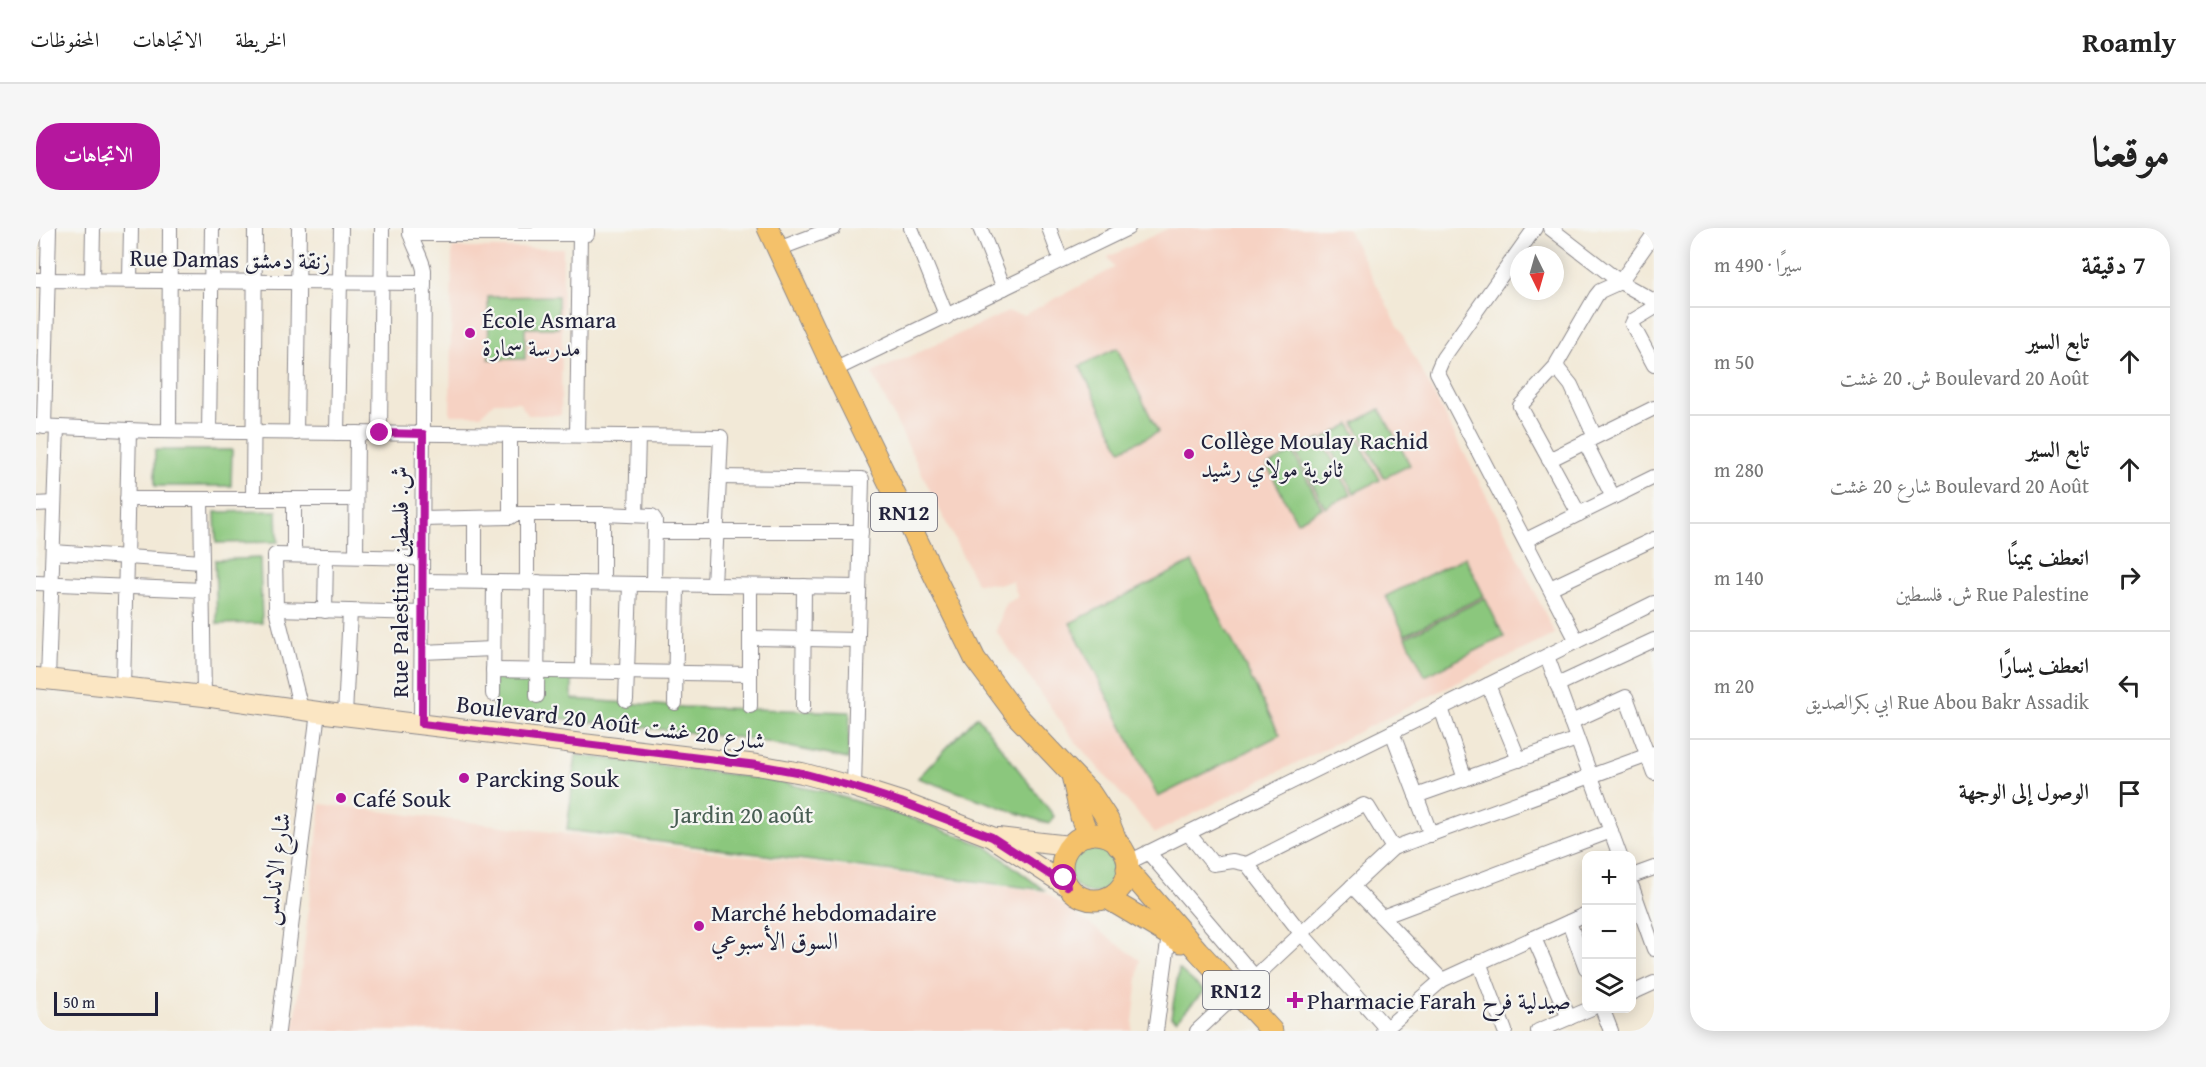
<!DOCTYPE html>
<html lang="ar">
<meta charset="utf-8">
<style>
body{margin:0;font-family:"Gentium Book Plus",Amiri,serif;background:#f6f6f6;color:#222;direction:rtl}
.controls{position:absolute;right:18px;bottom:18px;display:grid;overflow:hidden;border-radius:12px;box-shadow:0 3px 15px #0003}
.controls button{width:54px;height:54px;display:grid;place-items:center;padding:0;border:0;border-bottom:2px solid #e0e0e0;background:#fff;color:#222;font:30px sans-serif}
.compass{position:absolute;left:1474px;top:18px;width:54px;height:54px;border-radius:50%;background:#fff;box-shadow:0 3px 15px #0003;rotate:175deg}
.scale{position:absolute;left:18px;bottom:15px;width:104px;box-sizing:border-box;padding-left:6px;border:3px solid #22223b;border-top:0;font-size:16px;line-height:21px;white-space:nowrap;color:#22223b;-webkit-text-stroke:4px #f6f6f2;paint-order:stroke}
.stop{position:absolute;width:18px;height:18px;margin:-14px;border:4px solid #b5179e;border-radius:50%;background:#fff}
.stop.end{background:#b5179e;border-color:#fff;box-shadow:0 2px 6px #0008}
.list{margin:0;padding:0;list-style:none}
h2{display:flex;justify-content:space-between;align-items:center;height:78px;margin:0;padding:0 24px;font-size:26px}
h2 small{font-size:20px;font-weight:400;color:#767676}
.list li{display:grid;grid-template-columns:39px 1fr auto;gap:18px;align-items:center;box-sizing:border-box;height:108px;padding:0 24px;border-top:2px solid #e0e0e0}
.list b{display:block;font-size:22px;white-space:nowrap}
.list p{margin:0;font-size:20px;white-space:nowrap;color:#767676}
.list em{font-size:20px;font-style:normal;color:#767676}
.icon{flex:none;width:33px;height:33px;fill:none;stroke:currentColor;stroke-width:2;stroke-linecap:round;stroke-linejoin:round}
.map{position:relative;flex:none;width:1618px;height:803px;overflow:hidden;direction:ltr;border-radius:24px}
header{display:flex;align-items:center;gap:36px;box-sizing:border-box;height:84px;padding:0 30px;background:#fff;border-bottom:2px solid #e0e0e0}
header strong{font-size:28px}
nav{display:flex;gap:33px;margin-inline-start:auto;font-size:21px}
.intro{display:flex;align-items:center;justify-content:space-between;box-sizing:border-box;height:144px;padding:0 36px}
h1{margin:0;font-size:42px}
.button{padding:15px 27px;border-radius:24px;background:#b5179e;color:#fff;font-size:21px;font-weight:700}
main{display:flex;gap:36px;padding:0 36px}
aside{flex:1;background:#fff;border-radius:24px;box-shadow:0 3px 15px #0003}
.map>svg:first-child{display:block}
</style>
<header>
<strong>Roamly</strong>
<nav><a>الخريطة</a><a>الاتجاهات</a><a>المحفوظات</a></nav>
</header>
<div class="intro"><h1>موقعنا</h1><a class="button">الاتجاهات</a></div>
<main>
<aside>
<h2>7 دقيقة<small>سيرًا · 490 m</small></h2>
<ul class="list">
<li><svg class="icon" aria-label="ahead" viewBox="0 0 24 24"><path d="M12 20V5M6 11l6-6 6 6"/></svg><div><b>تابع السير</b><p>Boulevard 20 Août ش. 20 غشت</p></div><em>50 m</em></li>
<li><svg class="icon" aria-label="ahead" viewBox="0 0 24 24"><path d="M12 20V5M6 11l6-6 6 6"/></svg><div><b>تابع السير</b><p>Boulevard 20 Août شارع 20 غشت</p></div><em>280 m</em></li>
<li><svg class="icon" aria-label="right" viewBox="0 0 24 24"><path d="M7 20v-9h11M14 6l5 5-5 5"/></svg><div><b>انعطف يمينًا</b><p>Rue Palestine ش. فلسطين</p></div><em>140 m</em></li>
<li><svg class="icon" aria-label="left" viewBox="0 0 24 24"><path d="M17 20v-9H6M10 6l-5 5 5 5"/></svg><div><b>انعطف يسارًا</b><p>Rue Abou Bakr Assadik ابي بكرالصديق</p></div><em>20 m</em></li>
<li><svg class="icon" aria-label="arrive" viewBox="0 0 24 24"><path d="M6 21V4h12l-3 4 3 4H6"/></svg><div><b>الوصول إلى الوجهة</b></div></li>
</ul>
</aside>
<div class="map">
<svg width="1618" height="803" viewBox="0 0 1618 803">
<rect width="100%" height="100%" fill="#f6f6f2"/>
<filter id="ink" filterUnits="userSpaceOnUse"><feTurbulence type="fractalNoise" baseFrequency=".0167" numOctaves="2"/><feDisplacementMap in="SourceGraphic" scale="12" xChannelSelector="R" yChannelSelector="G"/><feConvolveMatrix kernelMatrix="1 2 1 2 8 2 1 2 1" color-interpolation-filters="sRGB"/></filter>
<filter id="wash" filterUnits="userSpaceOnUse"><feTurbulence type="fractalNoise" baseFrequency=".008" numOctaves="4" result="noise"/><feDisplacementMap in="SourceGraphic" scale="24" xChannelSelector="R" yChannelSelector="G"/><feGaussianBlur stdDeviation="1.35" result="paint"/><feColorMatrix in="noise" values="0 0 0 0 0 0 0 0 0 0 0 0 0 0 0 0 0 1.4 0 .05"/><feComposite in="paint" operator="in"/></filter>
<g filter="url(#wash)">
<rect width="100%" height="100%" fill="#f2e9d7"/>
<g fill="#f6d2c3">
<polygon points="1133,0 1311,0 1471,307 1519,406 1119,605 1038,512 960,403 970,375 982,369 976,353 964,356 940,355 836,145 972,84 988,87 1078,40 1072,29"/>
<polygon points="416,20 527,20 525,187 492,187 483,174 458,174 445,187 414,187"/>
<polygon points="285,576 1009,664 1104,732 1096,803 258,803"/>
</g>
<g fill="#8bc77d" stroke="#56745c" stroke-width="1.5">
<polygon points="522,68 522,100 489,100 489,131 453,131 452,69"/>
<polygon points="1081,120 1122,204 1085,222 1044,138"/>
<polygon points="1344,181 1374,237 1348,250 1318,195"/>
<polygon points="1314,196 1344,252 1318,265 1289,210"/>
<polygon points="1285,211 1315,266 1289,280 1260,224"/>
<polygon points="119,222 196,222 195,258 119,258"/>
<polygon points="1257,224 1286,280 1261,294 1231,238"/>
<polygon points="241,283 242,314 180,315 179,284"/>
<polygon points="1429,329 1448,368 1369,407 1350,368"/>
<polygon points="224,330 226,395 181,396 179,332"/>
<polygon points="1156,334 1244,507 1122,569 1034,395"/>
<polygon points="1449,370 1468,409 1389,448 1370,409"/>
<polygon points="458,443 536,444 536,471 647,479 814,484 812,531 715,511 457,483"/>
<polygon points="941,488 1018,588 1013,596 882,550"/>
<polygon points="540,527 723,550 793,565 880,592 950,618 1008,662 531,602"/>
<circle cx="1058" cy="640" r="25"/>
<polygon points="1143,741 1168,763 1141,792 1135,789"/>
</g>
</g>
<g filter="url(#ink)">
<g fill="none" stroke-linecap="round" stroke-linejoin="round">
<g stroke="#8a8689" stroke-width="16">
<g id="street">
<path d="M 374,0 C 373,11 386,29 388,42 L 385,496"/>
<polyline points="875,0 911,89"/>
<polyline points="944,0 968,60"/>
<polyline points="1013,0 1025,32"/>
<polyline points="1499,0 1407,130 1401,144 1541,413"/>
<polyline points="1514,0 1584,54 1618,6"/>
<polyline points="374,6 544,6"/>
<polyline points="742,21 798,0"/>
<polyline points="0,52 388,55"/>
<polyline points="56,52 57,0"/>
<polyline points="94,52 95,0"/>
<polyline points="1618,80 1598,92 1596,96 1618,137"/>
<polyline points="1521,138 1484,178 1543,286"/>
<polyline points="798,142 1092,0"/>
<polyline points="0,198 116,203 685,209 678,357"/>
<polyline points="8,199 13,0"/>
<polyline points="133,203 134,0"/>
<polyline points="173,204 176,0"/>
<polyline points="260,205 263,0"/>
<polyline points="301,205 305,0"/>
<polyline points="344,205 346,0"/>
<polyline points="474,207 474,289"/>
<polyline points="541,207 544,6 551,6 551,0"/>
<polyline points="1559,209 1535,157 1522,141 1521,135 1560,68 1564,63 1584,54 1618,73"/>
<polyline points="1549,214 1577,269"/>
<polyline points="1513,232 1618,180"/>
<polyline points="683,249 826,251 818,559"/>
<polyline points="91,271 320,271"/>
<polyline points="165,271 168,468"/>
<polyline points="217,271 219,0"/>
<polyline points="0,276 18,275"/>
<polyline points="491,286 491,354"/>
<polyline points="600,287 602,208"/>
<polyline points="386,291 474,289 479,286 567,286 616,288 619,292 618,356"/>
<polyline points="439,291 439,353"/>
<polyline points="619,304 825,304"/>
<polyline points="1490,312 1618,249"/>
<polyline points="17,324 166,334"/>
<polyline points="258,327 258,271"/>
<polyline points="320,328 321,205"/>
<polyline points="386,353 823,359"/>
<polyline points="0,355 167,362"/>
<polyline points="567,355 567,286"/>
<polyline points="714,358 714,478"/>
<polyline points="1514,360 1618,311"/>
<polyline points="240,381 386,385"/>
<polyline points="289,383 290,328"/>
<polyline points="714,410 822,412"/>
<polyline points="386,424 457,421"/>
<polyline points="1511,428 1584,628"/>
<polyline points="457,442 714,446"/>
<polyline points="547,443 548,355"/>
<polyline points="12,451 21,199"/>
<polyline points="1452,457 1483,532"/>
<polyline points="1521,457 1618,412"/>
<polyline points="87,460 93,202"/>
<polyline points="457,466 458,354"/>
<polyline points="501,468 502,354"/>
<polyline points="590,472 594,356"/>
<polyline points="639,475 641,357"/>
<polyline points="767,480 768,358"/>
<polyline points="1405,480 1429,551"/>
<polyline points="265,481 240,381 239,327 386,330"/>
<polyline points="309,487 314,383"/>
<polyline points="1535,494 1590,469 1618,545"/>
<polyline points="1356,504 1395,607"/>
<polyline points="1380,568 1541,511"/>
<polyline points="1152,605 1177,636 1197,633 1211,636 1265,705 1350,800"/>
<polyline points="1112,624 1218,748"/>
<polyline points="1091,635 1618,375"/>
<polyline points="1211,636 1328,577 1332,579 1357,620"/>
<polyline points="1596,648 1618,640"/>
<polyline points="1316,658 1406,752"/>
<polyline points="1596,659 1618,721"/>
<polyline points="1346,689 1575,603"/>
<polyline points="1533,694 1550,740"/>
<polyline points="1498,710 1533,790"/>
<polyline points="1443,734 1469,803"/>
<polyline points="1596,765 1618,755"/>
<polyline points="1566,780 1575,803"/>
<polyline points="242,803 282,484"/>
<polyline points="1120,803 1133,707"/>
<polyline points="1161,803 1357,620 1618,525"/>
<polyline points="1347,803 1406,752 1550,686"/>
<polyline points="1502,803 1556,780"/>
</g>
</g>
<g stroke="#8a8689" stroke-width="22">
<g id="secondary">
<polyline points="0,450 168,468 282,484 721,537 766,545 818,559 865,574 956,609 1031,658"/>
<polyline points="962,610 1034,618"/>
</g>
</g>
<g stroke="#8a8689" stroke-width="23">
<g id="primary">
<polyline points="732,0 798,142 939,431 982,489 1055,566 1072,592 1082,617"/>
<polyline points="1036,547 1045,589 1052,607"/>
<circle cx="1059" cy="639" r="33"/>
<polyline points="1091,641 1162,723 1236,803"/>
<polyline points="1071,670 1145,714"/>
</g>
</g>
<use href="#street" stroke="#fff" stroke-width="14"/>
<use href="#secondary" stroke="#fbe6c3" stroke-width="20"/>
<use href="#primary" stroke="#f4c16a" stroke-width="21"/>
</g>
</g>
<g fill="none" stroke-linecap="round" stroke-linejoin="round" filter="url(#ink)">
<polyline stroke="#b5179e" stroke-width="8" points="344,205 387,206 386,496 721,537 766,545 818,559 865,574 956,609 1031,658 1028,650"/>
</g>
<g fill="#b5179e" stroke="#f6f6f2" stroke-width="2">
<circle cx="434" cy="105" r="6"/>
<circle cx="1153" cy="226" r="6"/>
<circle cx="428" cy="550" r="6"/>
<circle cx="305" cy="570" r="6"/>
<circle cx="663" cy="698" r="6"/>
<path d="M1256 763h6v6h6v6h-6v6h-6v-6h-6v-6h6z"/>
</g>
<g text-anchor="middle" dominant-baseline="central" stroke-width="4.5" stroke-linejoin="round" paint-order="stroke">
<g fill="#f6f6f2" stroke="#626272" stroke-width="1.5">
<rect x="835" y="265" width="66" height="38" rx="4.5"/>
<rect x="1167" y="743" width="66" height="38" rx="4.5"/>
</g>
<g font-size="22" font-weight="bold" fill="#22223b">
<text x="868" y="284">RN12</text>
<text x="1200" y="762">RN12</text>
</g>
<g font-size="24" fill="#22223b" stroke="#f6f6f2">
<text transform="translate(194 31) rotate(1)">Rue Damas زنقة دمشق</text>
<text transform="translate(363 354) rotate(-90)">Rue Palestine ش. فلسطين</text>
<text transform="translate(575 494) rotate(7)">Boulevard 20 Août شارع 20 غشت</text>
<text transform="translate(239 641) rotate(-83)">شارع الاندلس</text>
</g>
<g font-size="24" fill="#22223b" stroke="#f6f6f2" text-anchor="start">
<text x="446" y="91">École Asmara<tspan x="446" dy="28">مدرسة سمارة</tspan></text>
<text x="1165" y="212">Collège Moulay Rachid<tspan x="1165" dy="28">ثانوية مولاي رشيد</tspan></text>
<text x="440" y="550">Parcking Souk</text>
<text x="317" y="570">Café Souk</text>
<text x="675" y="684">Marché hebdomadaire<tspan x="675" dy="28">السوق الأسبوعي</tspan></text>
<text x="1271" y="772">Pharmacie Farah صيدلية فرح</text>
</g>
<g font-size="24" fill="#475c52" stroke="#f6f6f2">
<text x="707" y="586">Jardin 20 août</text>
</g>
</g>
</svg>
<div class="controls">
<button>+</button>
<button>−</button>
<button><svg class="icon" aria-label="layers" viewBox="0 0 24 24"><path d="M12 4l9 5-9 5-9-5zM3 14l9 5 9-5"/></svg></button>
</div>
<svg class="compass" viewBox="-18 -18 36 36"><path d="M0-13l5 13h-10z" fill="#e53935"/><path d="M0 13l5-13h-10z" fill="#767676"/></svg>
<div class="scale">50 m</div>
<div class="stop" style="left:1028px;top:650px"></div>
<div class="stop end" style="left:344px;top:205px"></div>
</div>
</main>
